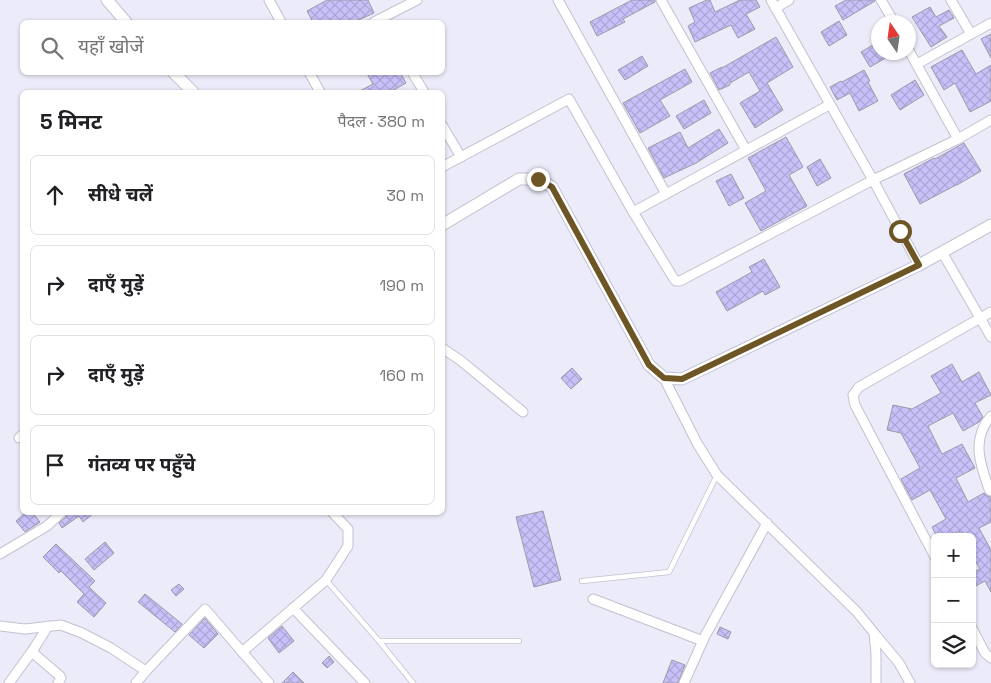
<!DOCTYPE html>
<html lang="hi">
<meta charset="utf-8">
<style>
body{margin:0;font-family:"Space Grotesk","Noto Sans Devanagari",sans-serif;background:#f6f6f6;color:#202124}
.controls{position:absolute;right:15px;bottom:15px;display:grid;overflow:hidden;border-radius:8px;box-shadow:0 1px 4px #0004}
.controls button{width:45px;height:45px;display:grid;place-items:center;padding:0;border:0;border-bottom:1px solid #e0e0e0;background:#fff;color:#202124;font:25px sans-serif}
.compass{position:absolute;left:871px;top:15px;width:45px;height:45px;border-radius:50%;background:#fff;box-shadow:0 1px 4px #0004;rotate:347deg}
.stop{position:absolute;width:15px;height:15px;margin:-11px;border:4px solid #6e5526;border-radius:50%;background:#fff}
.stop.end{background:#6e5526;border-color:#fff;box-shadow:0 1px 5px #0008}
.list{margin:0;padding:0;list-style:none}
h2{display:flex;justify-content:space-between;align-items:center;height:65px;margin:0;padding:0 20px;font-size:21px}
h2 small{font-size:16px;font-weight:400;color:#757577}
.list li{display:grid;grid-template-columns:32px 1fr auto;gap:15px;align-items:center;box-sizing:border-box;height:80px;margin:0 10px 10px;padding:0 10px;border:1px solid #e0e0e0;border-radius:8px}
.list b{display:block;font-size:19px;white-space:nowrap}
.list em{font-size:16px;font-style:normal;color:#757577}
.icon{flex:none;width:28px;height:28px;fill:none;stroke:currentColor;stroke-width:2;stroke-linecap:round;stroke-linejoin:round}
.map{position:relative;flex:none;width:991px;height:683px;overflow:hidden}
.search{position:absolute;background:#fff;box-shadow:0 1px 4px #0004;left:20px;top:20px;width:425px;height:55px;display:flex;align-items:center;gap:12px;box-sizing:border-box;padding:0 18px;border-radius:8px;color:#757577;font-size:19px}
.panel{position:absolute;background:#fff;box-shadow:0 1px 4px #0004;left:20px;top:90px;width:425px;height:425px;border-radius:8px}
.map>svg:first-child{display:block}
</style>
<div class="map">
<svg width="991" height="683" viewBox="0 0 991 683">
<defs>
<pattern id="building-cross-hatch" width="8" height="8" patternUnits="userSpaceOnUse" patternTransform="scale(1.25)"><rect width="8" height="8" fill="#c8c1f9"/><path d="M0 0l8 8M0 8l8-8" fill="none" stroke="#aca6d6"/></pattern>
</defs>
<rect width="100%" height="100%" fill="#ecebf9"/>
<g fill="url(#building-cross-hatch)" stroke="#9b9aa7">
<polygon points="327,0 368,0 374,13 354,22 313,22 307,11"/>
<polygon points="632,0 655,0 655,2 623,19 625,22 597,36 590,22"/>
<polygon points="707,0 710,0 715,12 740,0 756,0 760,7 746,14 755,29 738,38 731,25 695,42 688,26 695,22 689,8"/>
<polygon points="846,0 875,0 875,1 843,20 835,6"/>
<polygon points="930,7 936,17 949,10 954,18 939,26 947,37 931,47 912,17"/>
<polygon points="839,21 847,35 829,46 821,32"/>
<polygon points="991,34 991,58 981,39"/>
<polygon points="776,37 793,67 767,83 783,110 755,128 740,103 760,91 749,72 730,83 730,85 719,90 710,73 722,67 722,68"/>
<polygon points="878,42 878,52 896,52 870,67 861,52"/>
<polygon points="962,50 976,74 991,65 991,101 970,112 955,83 944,90 931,67"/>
<polygon points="642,56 648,66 625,80 618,70"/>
<polygon points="685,69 692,82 660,100 670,116 640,133 623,103"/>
<polygon points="864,70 870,81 868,82 878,101 859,111 850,93 837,100 830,87 841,81 842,82"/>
<polygon points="366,72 400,72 406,83 390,92 358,92 373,84"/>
<polygon points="915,80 924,95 900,110 891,95"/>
<polygon points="704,100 711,113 684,129 676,116"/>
<polygon points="719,129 728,143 696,163 664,178 648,148 680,132 688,148"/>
<polygon points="786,137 803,167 789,175 807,206 761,231 745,203 766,191 748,158"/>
<polygon points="964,143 981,171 957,185 956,185 920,204 904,174 934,158 935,159"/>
<polygon points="820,159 831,178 817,186 807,167"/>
<polygon points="731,174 744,198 729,206 716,181"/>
<polygon points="764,259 780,287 765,295 763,291 727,311 716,292 752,272 749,267"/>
<polygon points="952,364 962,382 979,372 991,395 975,403 983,417 979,422 963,431 953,413 928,426 942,454 962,444 975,468 956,478 968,502 984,493 987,496 991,497 991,522 979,528 991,550 991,592 985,581 972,588 972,573 980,569 972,555 972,537 962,537 959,531 950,537 937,537 932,527 946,519 930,490 912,500 901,479 920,468 901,433 887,430 893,405 912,409 941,393 931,376"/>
<polygon points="572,368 582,379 571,389 561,378"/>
<polygon points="543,511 561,580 534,587 516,517"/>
<polygon points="26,512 32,512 40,522 25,532 16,521"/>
<polygon points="68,512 95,512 83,522 79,516 62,528 59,523 66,517"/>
<polygon points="105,542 114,553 94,570 85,559"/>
<polygon points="56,544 95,581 89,587 106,603 94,617 77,602 84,594 61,571 59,573 43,557"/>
<polygon points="179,584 184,589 176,596 171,590"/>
<polygon points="145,594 182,624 175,632 138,602"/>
<polygon points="205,618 218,634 204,648 189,635"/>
<polygon points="282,626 294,641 279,653 268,638"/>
<polygon points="720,627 731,632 728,639 717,634"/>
<polygon points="329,656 334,662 327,668 322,663"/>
<polygon points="672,660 685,665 678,683 663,683"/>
<polygon points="293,672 304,683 282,683"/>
</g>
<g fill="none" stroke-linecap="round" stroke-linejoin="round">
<g stroke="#c3c1cf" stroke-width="6">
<g id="service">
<polyline points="326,580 379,641 413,683"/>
<polyline points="582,581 669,572 717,475"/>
<polyline points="379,641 519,641"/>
</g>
</g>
<g stroke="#c3c1cf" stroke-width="11">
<g id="minor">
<polyline points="269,0 281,22"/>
<polyline points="558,0 666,194"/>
<polyline points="661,0 746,150"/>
<polyline points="771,0 873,180 919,265"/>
<polyline points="881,0 894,22"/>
<polyline points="951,0 971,34"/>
<polyline points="775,8 789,0"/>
<polyline points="374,22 417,0"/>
<polyline points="908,49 958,139"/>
<polyline points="917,64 991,23"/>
<polyline points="309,72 320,92"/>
<polyline points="412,72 424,92"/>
<polyline points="442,125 461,157"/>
<polyline points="442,167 569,99 633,212 674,279 676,281 680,281 873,180 958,139 991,120"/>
<polyline points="633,212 829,105"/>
<polyline points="942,252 991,337"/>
<polyline points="442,348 460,360 523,412"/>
<polyline points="664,378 697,443 717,475 857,612 874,633 876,654 876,683"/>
<path d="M 991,416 C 971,439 980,464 989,489 L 991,491"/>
<polyline points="19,438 22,435"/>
<polyline points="0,554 47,526 62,512"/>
<polyline points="935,557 855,405 853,395 859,387 991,312"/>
<polyline points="593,599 703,641"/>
<polyline points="293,608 365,683"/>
<polyline points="0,626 25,629 61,625 82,633 111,648 146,671 205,609 269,683"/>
<polyline points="48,626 33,650 33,653 60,676 61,678 58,683"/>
<polyline points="972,628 985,653 991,658"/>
<polyline points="874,633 899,663 910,683"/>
<polyline points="242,652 326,580 348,546 348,529 332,512"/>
<polyline points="9,683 33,650"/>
<polyline points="136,683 146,671"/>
<polyline points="684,683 705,636 767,523"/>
</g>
</g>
<g stroke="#c3c1cf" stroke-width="13">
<g id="tertiary">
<polyline points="107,0 126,22"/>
<polyline points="173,72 193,92"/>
<polyline points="442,225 519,179 538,179 552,187 649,365 664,378 682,379 919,265 991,225"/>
</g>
</g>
<use href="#service" stroke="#fff" stroke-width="4.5"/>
<use href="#minor" stroke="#fff" stroke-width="9"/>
<use href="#tertiary" stroke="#fff" stroke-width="11"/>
</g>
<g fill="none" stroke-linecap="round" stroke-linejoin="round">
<polyline stroke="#6e5526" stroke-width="6" points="538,179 552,187 649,365 664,378 682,379 919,265 900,231"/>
</g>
</svg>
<div class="controls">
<button>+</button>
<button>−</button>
<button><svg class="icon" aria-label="layers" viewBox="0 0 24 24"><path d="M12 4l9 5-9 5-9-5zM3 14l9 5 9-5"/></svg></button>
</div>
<svg class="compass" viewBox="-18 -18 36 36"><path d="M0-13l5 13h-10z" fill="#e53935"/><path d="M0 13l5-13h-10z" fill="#757577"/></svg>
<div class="stop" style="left:900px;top:231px"></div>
<div class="stop end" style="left:538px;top:179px"></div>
<div class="search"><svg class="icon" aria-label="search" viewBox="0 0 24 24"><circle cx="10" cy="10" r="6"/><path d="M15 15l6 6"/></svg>यहाँ खोजें</div>
<section class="panel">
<h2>5 मिनट<small>पैदल · 380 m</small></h2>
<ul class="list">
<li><svg class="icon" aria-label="ahead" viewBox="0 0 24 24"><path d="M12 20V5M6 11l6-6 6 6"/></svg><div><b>सीधे चलें</b></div><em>30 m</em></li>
<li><svg class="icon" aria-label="right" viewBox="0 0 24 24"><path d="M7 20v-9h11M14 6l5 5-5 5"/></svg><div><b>दाएँ मुड़ें</b></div><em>190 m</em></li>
<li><svg class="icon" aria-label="right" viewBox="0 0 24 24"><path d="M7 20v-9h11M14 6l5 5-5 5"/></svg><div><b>दाएँ मुड़ें</b></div><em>160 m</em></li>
<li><svg class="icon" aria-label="arrive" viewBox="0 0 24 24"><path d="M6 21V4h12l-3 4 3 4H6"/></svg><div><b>गंतव्य पर पहुँचे</b></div></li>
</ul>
</section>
</div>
